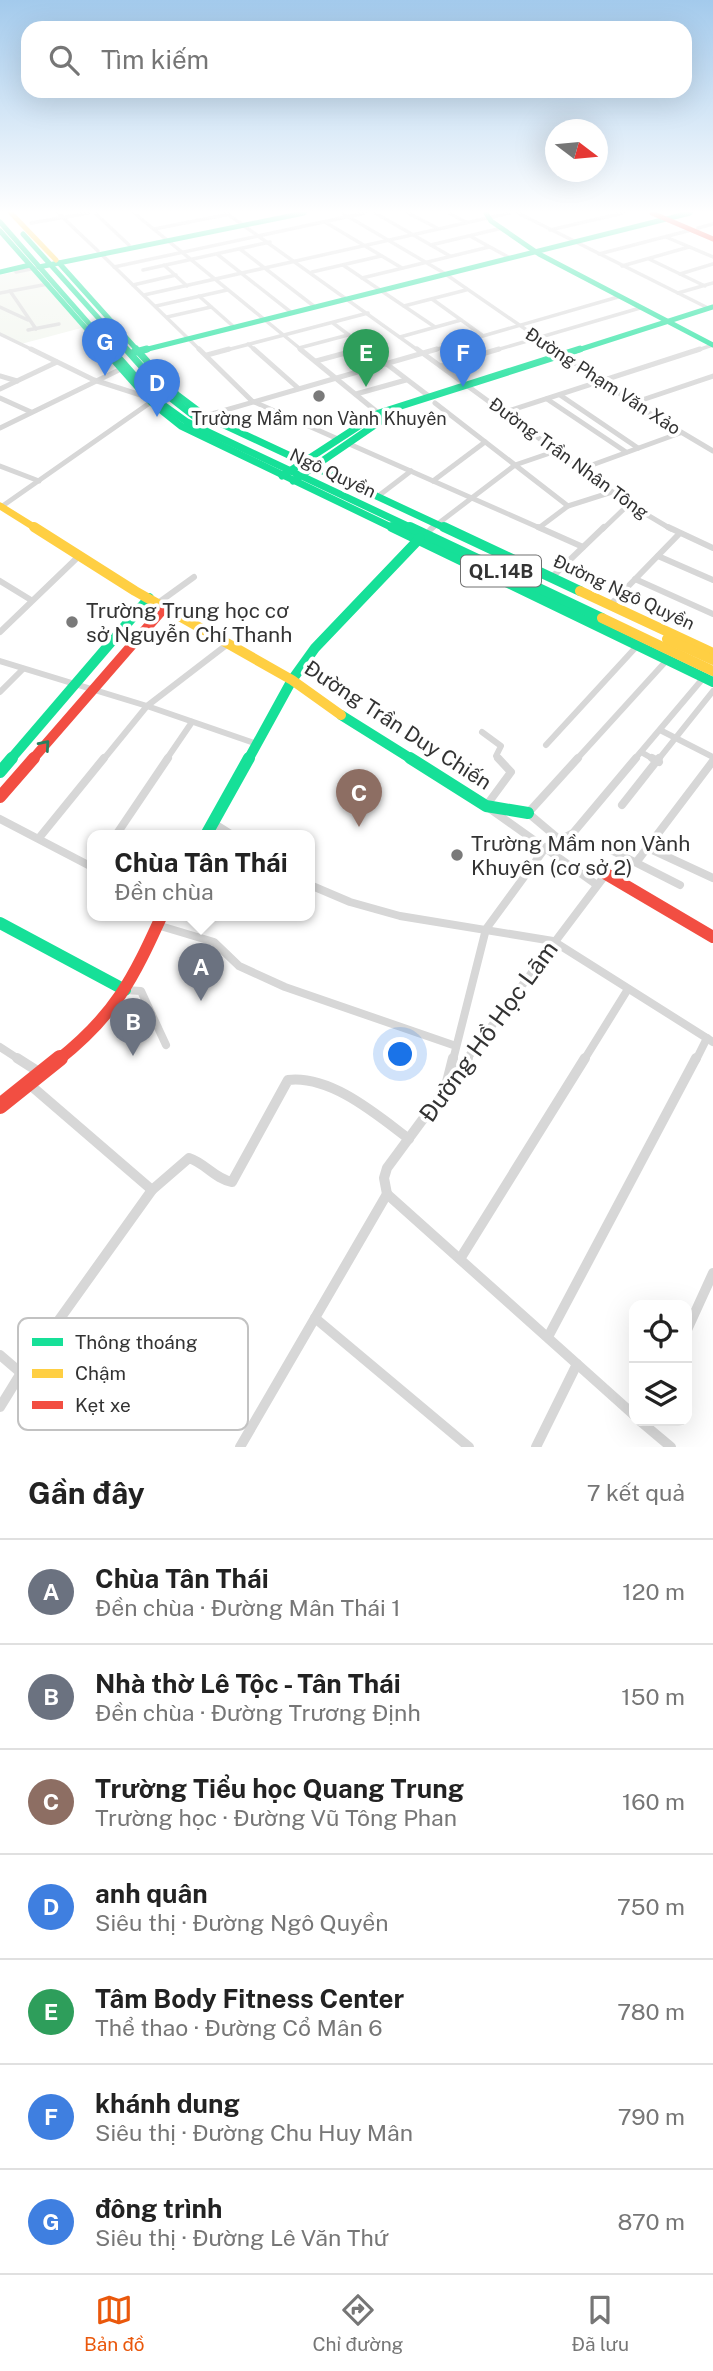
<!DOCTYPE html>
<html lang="vi">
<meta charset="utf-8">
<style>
body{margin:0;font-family:"Public Sans",sans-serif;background:#f6f6f6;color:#222}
.controls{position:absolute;right:21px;bottom:21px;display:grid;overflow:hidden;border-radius:14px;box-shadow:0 7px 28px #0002}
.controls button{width:63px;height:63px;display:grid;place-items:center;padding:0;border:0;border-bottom:2px solid #e0e0e0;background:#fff;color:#222;font:35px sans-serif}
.compass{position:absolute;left:545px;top:119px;width:63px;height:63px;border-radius:50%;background:#fff;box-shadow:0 7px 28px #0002;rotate:106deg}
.you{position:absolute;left:401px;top:1055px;width:24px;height:24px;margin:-18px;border:5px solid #fff;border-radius:50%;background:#1a73e8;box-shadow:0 0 0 10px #1a73e833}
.badge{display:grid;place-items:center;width:46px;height:46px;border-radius:50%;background:#ea580c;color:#fff;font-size:23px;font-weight:700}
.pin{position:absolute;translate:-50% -58px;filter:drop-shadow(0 2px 4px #0008)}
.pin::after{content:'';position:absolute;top:37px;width:24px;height:21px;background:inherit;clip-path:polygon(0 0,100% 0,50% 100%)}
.popup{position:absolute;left:87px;top:830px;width:228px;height:91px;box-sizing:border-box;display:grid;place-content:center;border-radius:14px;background:#fff;filter:drop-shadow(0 2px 5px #0005);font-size:23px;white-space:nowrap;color:#767676}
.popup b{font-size:26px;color:#222}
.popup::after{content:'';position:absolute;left:50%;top:100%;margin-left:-14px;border:14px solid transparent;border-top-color:#fff}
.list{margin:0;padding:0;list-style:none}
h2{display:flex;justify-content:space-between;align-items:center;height:91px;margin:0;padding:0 28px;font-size:30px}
h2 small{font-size:23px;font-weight:400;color:#767676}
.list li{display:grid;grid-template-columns:46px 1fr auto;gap:21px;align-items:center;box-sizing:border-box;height:105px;padding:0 28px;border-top:2px solid #e0e0e0}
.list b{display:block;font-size:26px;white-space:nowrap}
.list p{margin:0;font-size:23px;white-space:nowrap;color:#767676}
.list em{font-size:23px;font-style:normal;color:#767676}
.icon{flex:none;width:38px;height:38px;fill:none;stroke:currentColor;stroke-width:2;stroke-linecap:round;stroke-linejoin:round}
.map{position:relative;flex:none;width:713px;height:1447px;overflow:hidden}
.search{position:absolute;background:#fff;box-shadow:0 7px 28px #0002;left:21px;right:21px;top:21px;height:77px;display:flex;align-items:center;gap:18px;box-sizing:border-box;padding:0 24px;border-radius:21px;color:#767676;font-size:26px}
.sheet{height:826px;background:#fff}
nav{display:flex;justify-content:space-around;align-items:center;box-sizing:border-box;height:98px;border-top:2px solid #e0e0e0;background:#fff;font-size:19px;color:#767676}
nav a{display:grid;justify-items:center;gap:4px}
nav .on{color:#ea580c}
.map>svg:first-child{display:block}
</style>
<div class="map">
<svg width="713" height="1447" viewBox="0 0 713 1447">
<rect width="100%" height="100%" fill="#fff"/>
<polygon fill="#f1f5ed" points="33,268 85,327 21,344 0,334 0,275"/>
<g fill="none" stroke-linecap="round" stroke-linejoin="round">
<g stroke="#d7d7d7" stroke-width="3.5">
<polyline points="58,213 98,251"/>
<polyline points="95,213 129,245"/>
<polyline points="134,213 303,351"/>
<polyline points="226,213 419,351"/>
<polyline points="342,213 444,273 557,351"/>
<polyline points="375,213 450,256"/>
<polyline points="408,213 437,228"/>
<polyline points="449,213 466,222"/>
<polyline points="518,213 708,308"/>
<polyline points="325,222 402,268"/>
<polyline points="31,223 89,213"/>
<polyline points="698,228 713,224"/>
<polyline points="154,229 230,214"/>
<polyline points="550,230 623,213"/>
<polyline points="470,236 510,258"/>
<polyline points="666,237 713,257"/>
<polyline points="431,245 502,228"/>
<polyline points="240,249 315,307"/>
<polyline points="101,254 201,351"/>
<polyline points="217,254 292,313"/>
<polyline points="599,254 691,230"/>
<polyline points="649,259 705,286"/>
<polyline points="164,265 187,286"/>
<polyline points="343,265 435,327"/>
<polyline points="622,266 689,247"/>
<polyline points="114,267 365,213"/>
<polyline points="143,270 270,242"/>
<polyline points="16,272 36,268"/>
<polyline points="312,272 381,256"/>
<polyline points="680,274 713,264"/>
<polyline points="362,278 489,247"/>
<polyline points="133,285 176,275"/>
<polyline points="10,291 36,329"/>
<polyline points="0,293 48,284"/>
<polyline points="678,293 713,283"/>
<polyline points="144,295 510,213"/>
<polyline points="199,296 234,327"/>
<polyline points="432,299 482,335"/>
<polyline points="156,306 227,290"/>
<polyline points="404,306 466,290"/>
<polyline points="0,307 28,320"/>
<polyline points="167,317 211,307"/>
<polyline points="333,323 370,351"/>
<polyline points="28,330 59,324"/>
<polyline points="0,334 35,351"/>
<polyline points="400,337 461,320"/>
<polyline points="248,344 256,351"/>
<polyline points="299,348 348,335"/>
<polyline points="223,351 368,313"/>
<polyline points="354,351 365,348"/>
<polyline points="431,351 618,297"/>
<polyline points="493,351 640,308"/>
<polyline points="695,351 713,345"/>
</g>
<g stroke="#d7d7d7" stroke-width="5">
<polyline points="31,349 94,380 150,398"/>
<polyline points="199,349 252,401 338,439"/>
<polyline points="254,349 298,388"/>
<polyline points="300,349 382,416"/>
<polyline points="367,349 430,397"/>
<polyline points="417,349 629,504 671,529"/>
<polyline points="554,349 644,410 713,451"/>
<polyline points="207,355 229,349"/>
<polyline points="316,361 360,349"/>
<polyline points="441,366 499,349"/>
<polyline points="0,376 17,381"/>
<polyline points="0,389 57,362"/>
<polyline points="356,394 406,380"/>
<polyline points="560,395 638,448"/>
<polyline points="0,398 31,412"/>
<polyline points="547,399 626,452"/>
<polyline points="636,402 713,376"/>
<polyline points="435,403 568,506"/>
<polyline points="505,412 700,349"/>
<polyline points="205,416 437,349"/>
<polyline points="0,428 121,369"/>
<polyline points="347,443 542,529"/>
<polyline points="0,466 39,481"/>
<polyline points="581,469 680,433"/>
<polyline points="433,481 485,442"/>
<polyline points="377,497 411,471"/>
<polyline points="1,507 151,402"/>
<polyline points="540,527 568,506 612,492"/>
<polyline points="431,529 515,465 556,451"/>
<polyline points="603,529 629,504"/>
</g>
<g stroke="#d7d7d7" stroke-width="6">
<polyline points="538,527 583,547"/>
<polyline points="668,527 713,548"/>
<polyline points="430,530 433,527"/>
<polyline points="658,556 713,580"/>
<polyline points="551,578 604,527"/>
<polyline points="635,579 713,614"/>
<polyline points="0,581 31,600"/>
<polyline points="158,603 194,577"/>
<polyline points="610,605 679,534"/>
<polyline points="0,632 79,556"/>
<polyline points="0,661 147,706 257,744"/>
<polyline points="0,692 23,669"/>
<polyline points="660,730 713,757"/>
<polyline points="482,732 501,746 496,756 500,760"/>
<polyline points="546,745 637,646"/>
<polyline points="641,752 655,760"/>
<polyline points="103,760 147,706 229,643"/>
<polyline points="166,760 192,722"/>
<polyline points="576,760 667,660"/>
<polyline points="634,760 705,676"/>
<polyline points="658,760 713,691"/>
</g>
<g stroke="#d7d7d7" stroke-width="8">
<polyline points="498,758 511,772 486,806 597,885"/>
<polyline points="652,758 659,762"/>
<polyline points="622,805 659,758"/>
<polyline points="0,819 92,867"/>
<polyline points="213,823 232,835"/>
<polyline points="116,835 168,758"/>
<polyline points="39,838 104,758"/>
<polyline points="560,840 528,813 578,758"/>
<polyline points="646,847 713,878"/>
<polyline points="607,848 680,885"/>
<polyline points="638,860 713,761"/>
<polyline points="310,885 350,902 400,916 553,941 713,1042"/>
<polyline points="157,925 214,942 239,966 285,987 456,1046"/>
<polyline points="125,990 141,991 166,1045"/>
<polyline points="0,1047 20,1060"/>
<polyline points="453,1060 486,929 546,847 573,833 636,758"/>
<polyline points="466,1060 606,874"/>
<polyline points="584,1060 628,989"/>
<polyline points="696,1060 707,1038"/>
</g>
<g stroke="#d7d7d7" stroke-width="10">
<polyline points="17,1058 39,1072"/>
<polyline points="29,1084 152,1190"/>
<polyline points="445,1090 453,1058"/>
<polyline points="387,1194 384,1178 387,1168 468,1058"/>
<polyline points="387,1194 634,1415"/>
<polyline points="460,1259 585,1058"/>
<polyline points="315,1318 469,1447"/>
<polyline points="687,1330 713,1273"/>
<polyline points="548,1337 696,1058"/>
<polyline points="0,1355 21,1373"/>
<path d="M 0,1407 L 21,1373 L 152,1190 L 189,1158 C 205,1163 215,1179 232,1182 L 288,1080 C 331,1075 377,1115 409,1139"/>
<polyline points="640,1421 671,1447"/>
<polyline points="240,1447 387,1194"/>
<polyline points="536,1447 577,1364"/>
</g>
<g stroke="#16e098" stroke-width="5">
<polyline points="486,213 491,221 539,254 713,345"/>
<polyline points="0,222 113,351"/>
<polyline points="0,231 106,351"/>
<polyline points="23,234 128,351"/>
<polyline points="59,263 138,351"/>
<polyline points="39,267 304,213"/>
<polyline points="0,272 30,265"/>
<polyline points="140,351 690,213"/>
<polyline points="575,351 713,307"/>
</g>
<g stroke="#16e098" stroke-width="7">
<polyline points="104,349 151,402 181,426 395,529"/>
<polyline points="111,349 155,399 187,422 414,529"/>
<polyline points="126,349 167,395 199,420"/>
<polyline points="136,349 177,395 205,416 447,529"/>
<polyline points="132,353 147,349"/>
<polyline points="282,476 379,413 580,349"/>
<polyline points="293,481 385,418 397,415"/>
</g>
<g stroke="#16e098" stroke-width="10">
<polyline points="392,527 713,682"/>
<polyline points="410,527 602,618"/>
<polyline points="444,527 580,591"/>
<polyline points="341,715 413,760"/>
<polyline points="10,760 149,598"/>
<polyline points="248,760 292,680 315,648 420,538"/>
</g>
<g stroke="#16e098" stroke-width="12">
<polyline points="410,758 486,806 528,813"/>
<polyline points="0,772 12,758"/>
<polyline points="206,835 249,758"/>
<polyline points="0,923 125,990"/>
</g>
<polyline stroke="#ffcf43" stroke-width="5" points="11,213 56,260"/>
<polyline stroke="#ffcf43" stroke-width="7" points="0,506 37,529"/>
<g stroke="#ffcf43" stroke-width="10">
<polyline points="34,527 135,591 292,680 341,715"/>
<polyline points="580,591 713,653"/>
<polyline points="602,618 713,671"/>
<polyline points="667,639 713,660"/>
</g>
<polyline stroke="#f24e42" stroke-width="5" points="652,213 713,239"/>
<polyline stroke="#f24e42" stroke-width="10" points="32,760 165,607"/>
<g stroke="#f24e42" stroke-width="12">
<polyline points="0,797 34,758"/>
<polyline points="606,874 713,937"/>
<path d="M 58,1060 C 115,1015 133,979 162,915"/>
</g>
<polyline stroke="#f24e42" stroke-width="16" points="0,1106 60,1058"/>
</g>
<defs><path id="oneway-chevron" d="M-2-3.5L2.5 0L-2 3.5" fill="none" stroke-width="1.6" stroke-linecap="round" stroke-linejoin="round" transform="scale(1.75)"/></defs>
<use stroke="#268160" href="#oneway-chevron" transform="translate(45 745) rotate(-49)"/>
<linearGradient id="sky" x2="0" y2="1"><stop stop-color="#a3caec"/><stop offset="0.51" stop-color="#fff"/><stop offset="1" stop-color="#fff" stop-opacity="0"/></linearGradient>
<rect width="713" height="415" fill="url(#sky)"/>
<g fill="#7a7a7a" stroke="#fff" stroke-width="2.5">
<circle cx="319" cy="396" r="7"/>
<circle cx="72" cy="622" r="7"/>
<circle cx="457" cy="855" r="7"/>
</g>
<g text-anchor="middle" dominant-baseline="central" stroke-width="7" stroke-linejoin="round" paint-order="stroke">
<g font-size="18" fill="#333" stroke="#fff">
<text transform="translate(603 381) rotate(33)">Đường Phạm Văn Xảo</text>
<text transform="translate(569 458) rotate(36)">Đường Trần Nhân Tông</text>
<text transform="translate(333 473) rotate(25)">Ngô Quyền</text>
<text transform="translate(624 592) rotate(25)">Đường Ngô Quyền</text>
</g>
<g font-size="18" fill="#333" stroke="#fff">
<text x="319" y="418">Trường Mầm non Vành Khuyên</text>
</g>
<rect fill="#fff" stroke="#707070" stroke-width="2" x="461" y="555.5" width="80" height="31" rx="5"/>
<g font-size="19" font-weight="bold" fill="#333">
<text x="501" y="571">QL.14B</text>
</g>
<g font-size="21" fill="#333" stroke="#fff" text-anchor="start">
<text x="86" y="610">Trường Trung học cơ<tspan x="86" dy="24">sở Nguyễn Chí Thanh</tspan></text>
<text x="471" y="843">Trường Mầm non Vành<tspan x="471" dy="24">Khuyên (cơ sở 2)</tspan></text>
</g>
<g font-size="21" fill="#333" stroke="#fff">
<text transform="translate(398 725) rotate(33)">Đường Trần Duy Chiến</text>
</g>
<g font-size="24" fill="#333" stroke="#fff">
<text transform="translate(488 1031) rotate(-54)">Đường Hồ Học Lãm</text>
</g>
</g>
<rect x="18" y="1318" width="230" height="112" rx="10" fill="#fff" stroke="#c2c2c2" stroke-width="2"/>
<rect x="32" y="1338" width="31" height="8" fill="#16e098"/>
<rect x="32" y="1369" width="31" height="9" fill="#ffcf43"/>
<rect x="32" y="1401" width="31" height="8" fill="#f24e42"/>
<g font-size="19" fill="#333">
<text x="75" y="1349">Thông thoáng</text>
<text x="75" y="1380">Chậm</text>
<text x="75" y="1412">Kẹt xe</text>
</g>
</svg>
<div class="controls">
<button><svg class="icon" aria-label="locate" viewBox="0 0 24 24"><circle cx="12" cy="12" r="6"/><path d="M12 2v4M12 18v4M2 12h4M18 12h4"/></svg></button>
<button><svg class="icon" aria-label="layers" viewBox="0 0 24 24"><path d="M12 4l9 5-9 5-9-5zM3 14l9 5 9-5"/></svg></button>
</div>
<svg class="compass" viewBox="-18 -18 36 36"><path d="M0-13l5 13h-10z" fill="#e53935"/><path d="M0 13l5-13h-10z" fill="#767676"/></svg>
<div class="you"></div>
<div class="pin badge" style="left:201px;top:1001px;background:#6b7280">A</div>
<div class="popup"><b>Chùa Tân Thái</b>Đền chùa</div>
<div class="pin badge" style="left:133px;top:1056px;background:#6b7280">B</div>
<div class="pin badge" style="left:359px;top:827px;background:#8d6e63">C</div>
<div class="pin badge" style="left:157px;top:417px;background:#3f7fe0">D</div>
<div class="pin badge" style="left:366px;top:387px;background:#2e9e5b">E</div>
<div class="pin badge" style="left:463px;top:387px;background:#3f7fe0">F</div>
<div class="pin badge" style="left:105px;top:376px;background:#3f7fe0">G</div>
<div class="search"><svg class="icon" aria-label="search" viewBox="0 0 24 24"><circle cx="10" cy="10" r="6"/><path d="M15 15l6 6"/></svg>Tìm kiếm</div>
</div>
<section class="sheet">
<h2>Gần đây<small>7 kết quả</small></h2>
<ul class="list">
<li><span class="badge" style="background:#6b7280">A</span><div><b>Chùa Tân Thái</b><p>Đền chùa · Đường Mân Thái 1</p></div><em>120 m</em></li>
<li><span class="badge" style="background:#6b7280">B</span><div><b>Nhà thờ Lê Tộc - Tân Thái</b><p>Đền chùa · Đường Trương Định</p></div><em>150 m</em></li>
<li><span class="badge" style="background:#8d6e63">C</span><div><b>Trường Tiểu học Quang Trung</b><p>Trường học · Đường Vũ Tông Phan</p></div><em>160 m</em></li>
<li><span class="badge" style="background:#3f7fe0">D</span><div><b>anh quân</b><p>Siêu thị · Đường Ngô Quyền</p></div><em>750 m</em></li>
<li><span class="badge" style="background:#2e9e5b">E</span><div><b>Tâm Body Fitness Center</b><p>Thể thao · Đường Cổ Mân 6</p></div><em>780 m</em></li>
<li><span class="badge" style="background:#3f7fe0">F</span><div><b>khánh dung</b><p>Siêu thị · Đường Chu Huy Mân</p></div><em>790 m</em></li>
<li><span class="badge" style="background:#3f7fe0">G</span><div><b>đông trình</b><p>Siêu thị · Đường Lê Văn Thứ</p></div><em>870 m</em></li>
</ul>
</section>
<nav>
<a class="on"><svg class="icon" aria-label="map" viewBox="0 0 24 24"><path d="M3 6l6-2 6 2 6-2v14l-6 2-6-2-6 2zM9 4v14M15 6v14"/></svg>Bản đồ</a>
<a><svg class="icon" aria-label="directions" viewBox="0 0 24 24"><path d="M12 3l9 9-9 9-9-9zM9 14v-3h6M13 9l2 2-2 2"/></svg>Chỉ đường</a>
<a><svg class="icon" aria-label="saved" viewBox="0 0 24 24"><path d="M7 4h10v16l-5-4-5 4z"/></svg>Đã lưu</a>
</nav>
